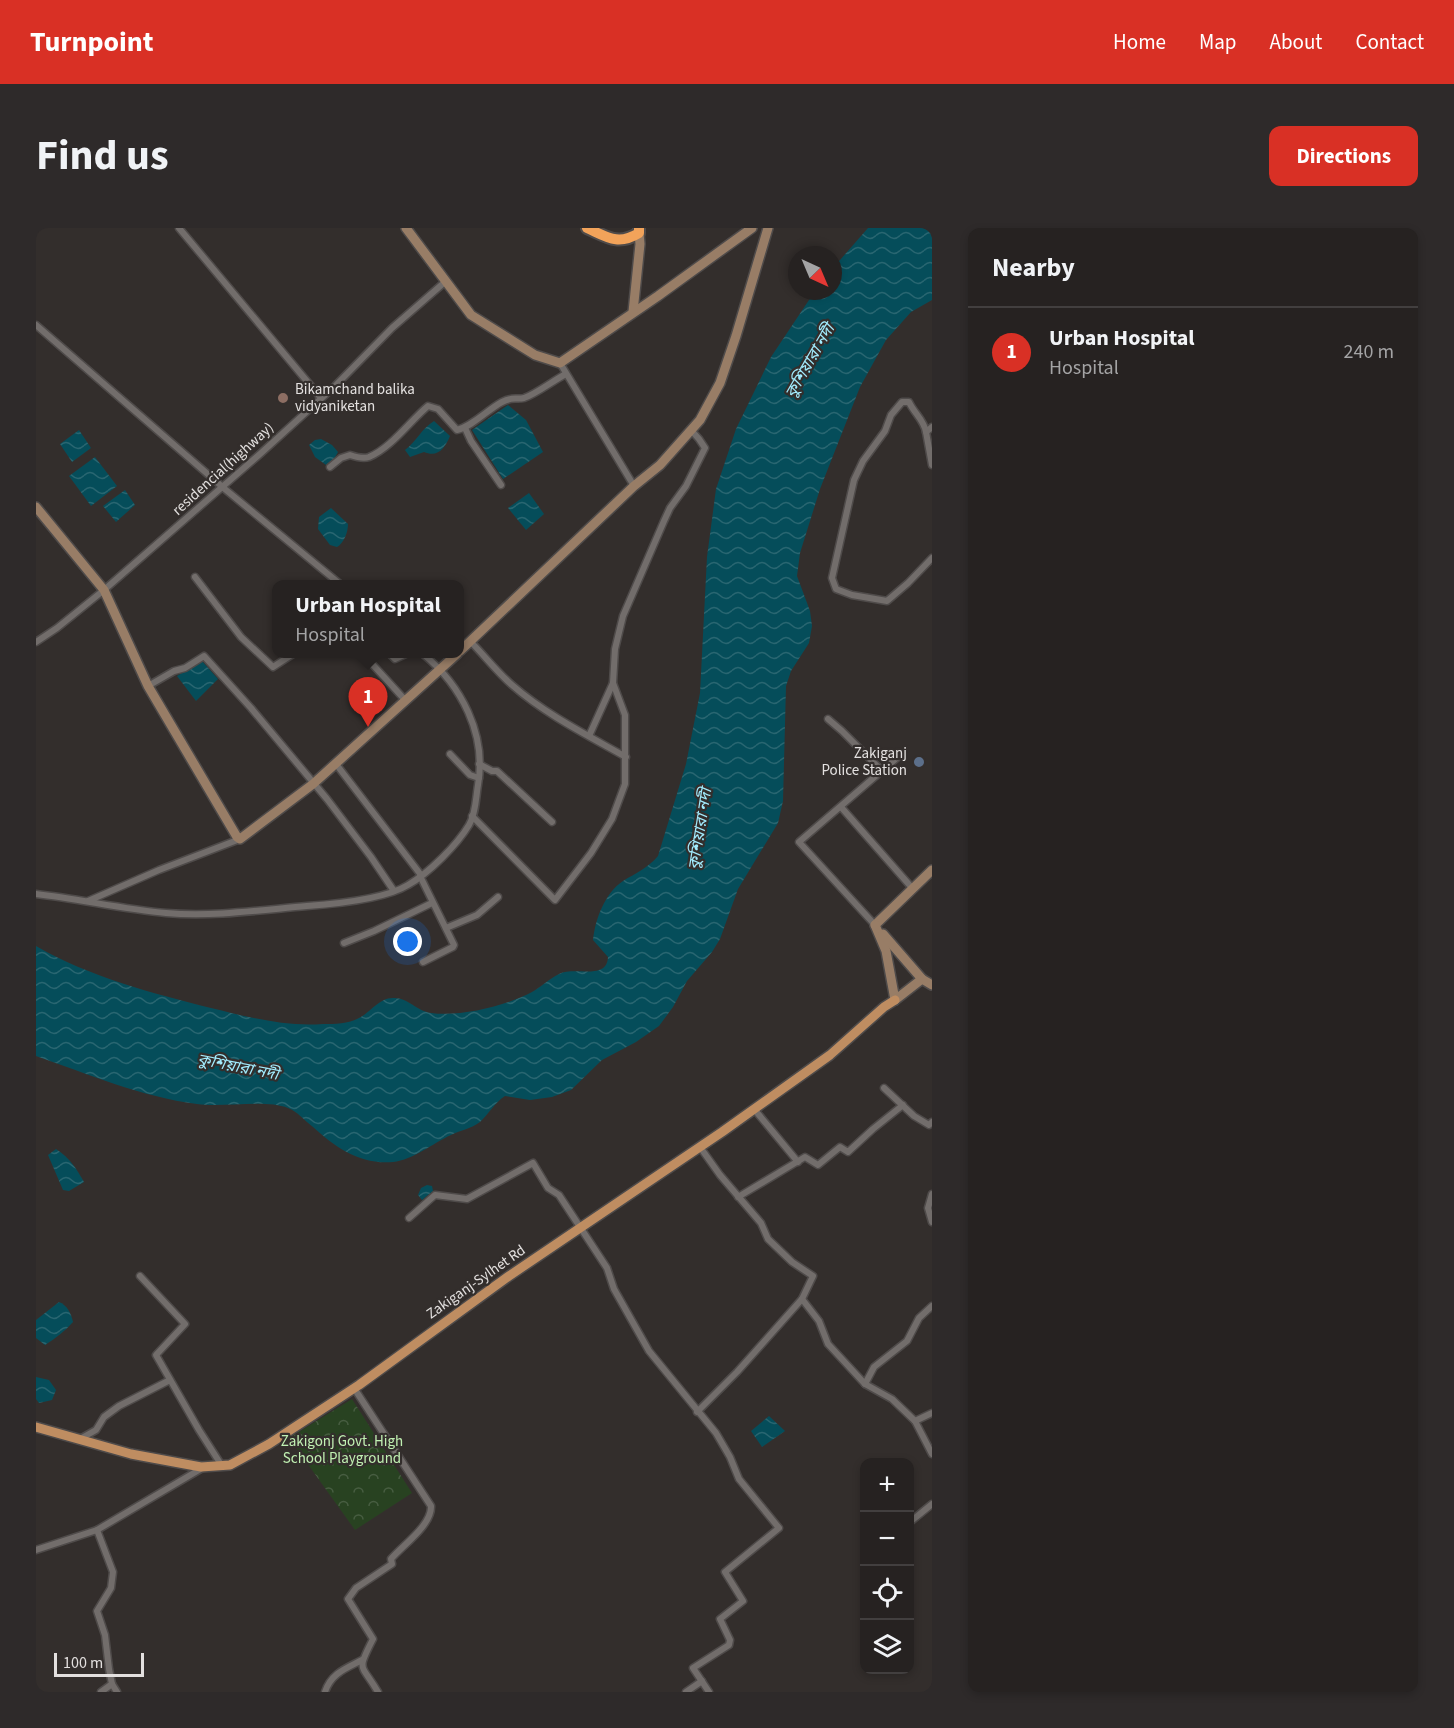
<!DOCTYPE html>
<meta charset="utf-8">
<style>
body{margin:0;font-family:"Source Sans 3","Noto Sans Bengali",sans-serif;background:#2e2a2a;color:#f1f3f6}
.controls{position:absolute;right:18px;bottom:18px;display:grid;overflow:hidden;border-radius:12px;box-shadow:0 3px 9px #0003}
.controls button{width:54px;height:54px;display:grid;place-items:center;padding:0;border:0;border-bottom:2px solid #423f3f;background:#262221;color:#f1f3f6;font:30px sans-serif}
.compass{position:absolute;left:752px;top:18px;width:54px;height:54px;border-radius:50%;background:#262221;box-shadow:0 3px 9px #0003;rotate:136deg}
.scale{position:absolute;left:18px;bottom:15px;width:90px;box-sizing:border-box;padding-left:6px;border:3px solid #e3e0df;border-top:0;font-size:16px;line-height:21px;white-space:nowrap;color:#e3e0df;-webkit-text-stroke:4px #332e2c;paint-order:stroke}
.you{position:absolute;left:372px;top:714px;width:21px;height:21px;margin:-15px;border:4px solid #fff;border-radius:50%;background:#1a73e8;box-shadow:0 0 0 9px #1a73e833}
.badge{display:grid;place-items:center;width:39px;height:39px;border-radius:50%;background:#d93025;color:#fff;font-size:20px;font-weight:700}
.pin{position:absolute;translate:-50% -50px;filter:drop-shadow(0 2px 3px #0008)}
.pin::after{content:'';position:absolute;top:32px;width:21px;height:18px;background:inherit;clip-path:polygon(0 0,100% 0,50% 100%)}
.popup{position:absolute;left:236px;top:352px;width:192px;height:78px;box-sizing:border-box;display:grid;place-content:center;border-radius:12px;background:#262221;filter:drop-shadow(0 2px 4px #0005);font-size:20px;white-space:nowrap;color:#a4a4a5}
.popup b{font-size:22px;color:#f1f3f6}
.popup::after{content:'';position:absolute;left:50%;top:100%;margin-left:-12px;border:12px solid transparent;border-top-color:#262221}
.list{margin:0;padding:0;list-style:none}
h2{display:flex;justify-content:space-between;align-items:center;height:78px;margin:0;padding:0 24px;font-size:26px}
h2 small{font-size:20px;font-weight:400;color:#a4a4a5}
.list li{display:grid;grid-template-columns:39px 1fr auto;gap:18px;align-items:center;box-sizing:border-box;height:90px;padding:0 24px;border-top:2px solid #423f3f}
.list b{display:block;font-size:22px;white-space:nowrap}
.list p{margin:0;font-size:20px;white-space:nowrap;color:#a4a4a5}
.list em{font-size:20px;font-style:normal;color:#a4a4a5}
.icon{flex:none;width:33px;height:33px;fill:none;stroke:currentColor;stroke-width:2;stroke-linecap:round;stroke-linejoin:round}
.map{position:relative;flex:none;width:896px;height:1464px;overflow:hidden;border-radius:12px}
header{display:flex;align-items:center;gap:36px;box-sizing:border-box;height:84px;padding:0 30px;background:#d93025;color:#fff}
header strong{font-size:28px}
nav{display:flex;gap:33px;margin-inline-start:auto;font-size:21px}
.intro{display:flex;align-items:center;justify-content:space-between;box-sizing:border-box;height:144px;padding:0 36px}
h1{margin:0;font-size:42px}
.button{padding:15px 27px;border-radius:12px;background:#d93025;color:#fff;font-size:21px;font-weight:700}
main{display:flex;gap:36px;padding:0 36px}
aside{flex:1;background:#262221;border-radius:12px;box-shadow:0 3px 9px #0003}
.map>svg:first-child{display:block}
</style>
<header>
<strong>Turnpoint</strong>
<nav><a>Home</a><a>Map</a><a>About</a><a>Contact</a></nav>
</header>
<div class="intro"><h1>Find us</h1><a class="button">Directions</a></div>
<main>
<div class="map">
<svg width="896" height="1464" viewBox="0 0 896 1464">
<defs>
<pattern id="park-crowns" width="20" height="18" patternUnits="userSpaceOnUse" patternTransform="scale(1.5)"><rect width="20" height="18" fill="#284221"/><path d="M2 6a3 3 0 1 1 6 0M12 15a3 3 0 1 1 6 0" fill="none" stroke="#475d41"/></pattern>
<pattern id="water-waves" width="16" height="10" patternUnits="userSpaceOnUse" patternTransform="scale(1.5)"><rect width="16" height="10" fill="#054d5a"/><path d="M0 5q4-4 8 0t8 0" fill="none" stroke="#296671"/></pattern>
</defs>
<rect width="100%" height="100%" fill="#332e2c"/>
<polygon fill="url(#park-crowns)" points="316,1171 376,1265 319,1302 253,1210"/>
<g fill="url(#water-waves)">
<path d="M 832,0 L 896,0 L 896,72 L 875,84 L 850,112 L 824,159 L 784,261 L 764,325 L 761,348 L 774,383 L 776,398 L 773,415 L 755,443 L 750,458 L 747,573 L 742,595 L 702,661 L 684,711 L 676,724 L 651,753 L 637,779 L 623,798 L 600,814 L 566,832 L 535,862 L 516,869 L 494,872 L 469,868 C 458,875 453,886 444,894 C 435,901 425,902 415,907 C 397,915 377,932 357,934 C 325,937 300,920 277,899 C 269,893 261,883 252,880 C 229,871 186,880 161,876 C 106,869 52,846 0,828 L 0,718 C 54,749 115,765 175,780 C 212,789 249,799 287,796 C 299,796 312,796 323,790 C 335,784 343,770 357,770 C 371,769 381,783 395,785 C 424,789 470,778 496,764 C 505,759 513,751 523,746 C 539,738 571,753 572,729 L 557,712 C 559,691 569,665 587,653 C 600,645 612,640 622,628 L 650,536 L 664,465 L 671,329 L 680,261 L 700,201 L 735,129 L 779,63 L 797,63 L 797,40 Z"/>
<polygon points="472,177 490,192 507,224 467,251 436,202"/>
<path d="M 398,193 L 414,208 C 409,220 402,230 388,224 L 374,229 L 369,222 C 381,213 385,201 398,193 Z"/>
<polygon points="43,202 55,220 36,234 24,216"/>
<polygon points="285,211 296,217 302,224 298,231 290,237 279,229 273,217 279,212"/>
<polygon points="59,229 81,258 55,278 33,248"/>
<polygon points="89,262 99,277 80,294 67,278"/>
<polygon points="493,265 508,286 490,302 472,280"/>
<path d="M 295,280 L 312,296 C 312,304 308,315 301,319 L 294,317 L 282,301 L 283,289 Z"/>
<polygon points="166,433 182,451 160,473 141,448"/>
<path d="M 20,921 C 34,930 40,940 48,954 L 33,963 L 27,962 L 12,927 Z"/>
<polygon points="391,957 396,958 397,963 386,972 382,967 385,960"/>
<path d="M 23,1074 C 31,1077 35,1085 37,1094 C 29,1103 20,1110 9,1117 L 0,1110 L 0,1092 Z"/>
<polygon points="0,1149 13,1152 20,1162 16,1172 3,1175 0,1171"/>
<polygon points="733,1188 749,1203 726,1219 715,1203"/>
</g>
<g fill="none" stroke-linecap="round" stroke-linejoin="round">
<g stroke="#4f4b4a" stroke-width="9">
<g id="street">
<polyline points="143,0 285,170"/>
<polyline points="0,97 190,262 304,356"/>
<polyline points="524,135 598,258"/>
<polyline points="896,199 890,204 896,237"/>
<polyline points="429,200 435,213 465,257"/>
<path d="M 890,204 C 888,192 878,185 873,174 L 866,174 L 855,187 L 849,203 L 827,233 L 818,252 L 796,350 L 800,361 L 816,367 L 851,373 L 872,355 L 896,330"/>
<path d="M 294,239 L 305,230 L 314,227 C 320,229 327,231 333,229 C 355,220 374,193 392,178 L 402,181 L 421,202 C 437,198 451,182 466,174 C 477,168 480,172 488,170 C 500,166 518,152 530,146"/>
<polyline points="159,349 205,409 237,439 257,426"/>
<path d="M 434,413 C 448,427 461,444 476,457 C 509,486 551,507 590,529"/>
<polyline points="0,414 21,400 68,362 224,226 299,158 356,100 410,53"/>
<polyline points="327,426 370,473"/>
<polyline points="354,426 359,431 370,426"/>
<polyline points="112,458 138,443 149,440 168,428 215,480 291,571 335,629 358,663"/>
<polyline points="792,491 806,503 845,542"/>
<polyline points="553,508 577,455"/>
<polyline points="414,526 434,547 443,550"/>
<polyline points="300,536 385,647"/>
<polyline points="443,536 456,543 461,543 516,594"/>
<polyline points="805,579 877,661"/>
<polyline points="436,588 519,672 555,625 576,591 589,556 589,487 577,455 579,421 587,388 628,293 634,280 650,258 669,220 663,211 655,202"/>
<polyline points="384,648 418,717 417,719 387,734"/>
<path d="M 0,666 C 43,671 87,681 130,685 C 177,689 225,682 271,678 C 299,676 349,671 372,657 C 393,645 421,617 433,597 C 440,586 440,568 442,557 C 451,506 425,457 387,426"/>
<polyline points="52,673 123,642 204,611"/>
<polyline points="839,697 763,614 863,528"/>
<polyline points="410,700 441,687 462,669"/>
<polyline points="308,715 338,703 396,675"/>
<polyline points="848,860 878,888 893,897 896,894"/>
<polyline points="718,881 762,934"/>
<polyline points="896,966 892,980 896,994"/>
<polyline points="702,969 769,929 782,937 804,919 812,924 837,901 867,877"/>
<polyline points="373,990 399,967 431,971 497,935 512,960 523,967 571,1040 578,1061 613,1123 680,1205 694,1229 703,1251 743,1300 689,1344 707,1373 684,1391 694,1412 693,1417 657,1440 673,1464"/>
<polyline points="104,1048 149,1096 120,1127 163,1202 186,1238"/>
<polyline points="766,1071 783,1093 792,1116 829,1156 856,1171 879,1193 896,1226"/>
<polyline points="829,1156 838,1139 871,1113 883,1090 896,1078"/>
<path d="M 318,1160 L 395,1278 C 396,1297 367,1317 355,1331 L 356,1336 L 320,1360 L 312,1371 L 337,1411 C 320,1444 325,1435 342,1464"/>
<polyline points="661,1184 701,1144 766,1071 777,1048 756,1034 732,1011 725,995 684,947 664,919"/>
<polyline points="879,1193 896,1185"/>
<polyline points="44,1211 60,1202 68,1189 83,1178 134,1152"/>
<polyline points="874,1294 896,1276"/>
<polyline points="0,1322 61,1302"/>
<polyline points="76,1456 81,1464"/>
<polyline points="65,1464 76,1456 73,1441 69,1407 61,1383 75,1360 77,1344 61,1302 168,1239"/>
<path d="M 289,1464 C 295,1445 311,1440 326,1432"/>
<polyline points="650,1464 666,1453"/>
</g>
</g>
<g stroke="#4f4b4a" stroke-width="12">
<g id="secondary">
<polyline points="370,0 435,87 499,127 524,135 622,68 716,0"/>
<polyline points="597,84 604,16 603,5"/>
<polyline points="0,279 68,362 112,458 201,609 204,611 277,556 421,426"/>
<polyline points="424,423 598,258 624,237 664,192 684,155 700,108 732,0"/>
<polyline points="839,697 896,642"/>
<polyline points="839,697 850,723 859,772"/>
<polyline points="847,706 886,751"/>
<polyline points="859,772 886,751 896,757"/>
</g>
</g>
<g stroke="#4f4b4a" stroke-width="12">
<polyline id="primary" points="0,1199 95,1226 165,1239 194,1237 233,1216 323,1157 473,1048 686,904 794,827 848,779 859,772"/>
</g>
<g stroke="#4f4b4a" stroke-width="14">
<path id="highway" d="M 551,0 C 571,9 582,18 603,5 L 603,0"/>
</g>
<use href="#street" stroke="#726d6b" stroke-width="6"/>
<use href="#secondary" stroke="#987d66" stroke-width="9"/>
<use href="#primary" stroke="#bf8d61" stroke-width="9"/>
<use href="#highway" stroke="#f2a35a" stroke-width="10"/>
</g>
<circle fill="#8d6e63" stroke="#332e2c" stroke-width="2" cx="247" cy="170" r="6"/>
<circle fill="#5c6f8a" stroke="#332e2c" stroke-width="2" cx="883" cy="534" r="6"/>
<g text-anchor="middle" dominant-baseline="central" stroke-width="4.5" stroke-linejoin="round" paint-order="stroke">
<g font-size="15" fill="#e3e0df" stroke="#332e2c" text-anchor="start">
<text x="259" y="161">Bikamchand balika<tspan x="259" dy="17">vidyaniketan</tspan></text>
<text x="871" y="525" text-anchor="end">Zakiganj<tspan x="871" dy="17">Police Station</tspan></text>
</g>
<g font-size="15" fill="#e3e0df" stroke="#332e2c">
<text transform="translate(187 241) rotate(-42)">residencial(highway)</text>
<text transform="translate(440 1054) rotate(-35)">Zakiganj-Sylhet Rd</text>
</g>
<g font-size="15" fill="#c0f0b2" stroke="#332e2c">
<text x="306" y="1213">Zakigonj Govt. High<tspan x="306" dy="17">School Playground</tspan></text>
</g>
<g font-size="16" font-style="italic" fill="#a2ecfe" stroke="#332e2c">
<text transform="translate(774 133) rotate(-60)">কুশিয়ারা নদী</text>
<text transform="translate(664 601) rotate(-81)">কুশিয়ারা নদী</text>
<text transform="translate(202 839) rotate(11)">কুশিয়ারা নদী</text>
</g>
</g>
</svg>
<div class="controls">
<button>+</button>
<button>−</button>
<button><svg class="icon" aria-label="locate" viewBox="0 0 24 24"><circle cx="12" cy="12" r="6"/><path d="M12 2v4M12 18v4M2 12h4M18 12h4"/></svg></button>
<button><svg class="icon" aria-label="layers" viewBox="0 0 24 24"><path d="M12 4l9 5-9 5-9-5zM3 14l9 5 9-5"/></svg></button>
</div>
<svg class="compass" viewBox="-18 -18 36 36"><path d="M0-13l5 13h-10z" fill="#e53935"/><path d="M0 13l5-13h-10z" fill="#a4a4a5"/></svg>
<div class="scale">100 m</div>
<div class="you"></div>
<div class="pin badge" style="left:332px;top:499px">1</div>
<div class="popup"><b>Urban Hospital</b>Hospital</div>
</div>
<aside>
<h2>Nearby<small></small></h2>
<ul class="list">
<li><span class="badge">1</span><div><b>Urban Hospital</b><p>Hospital</p></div><em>240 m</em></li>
</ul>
</aside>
</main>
